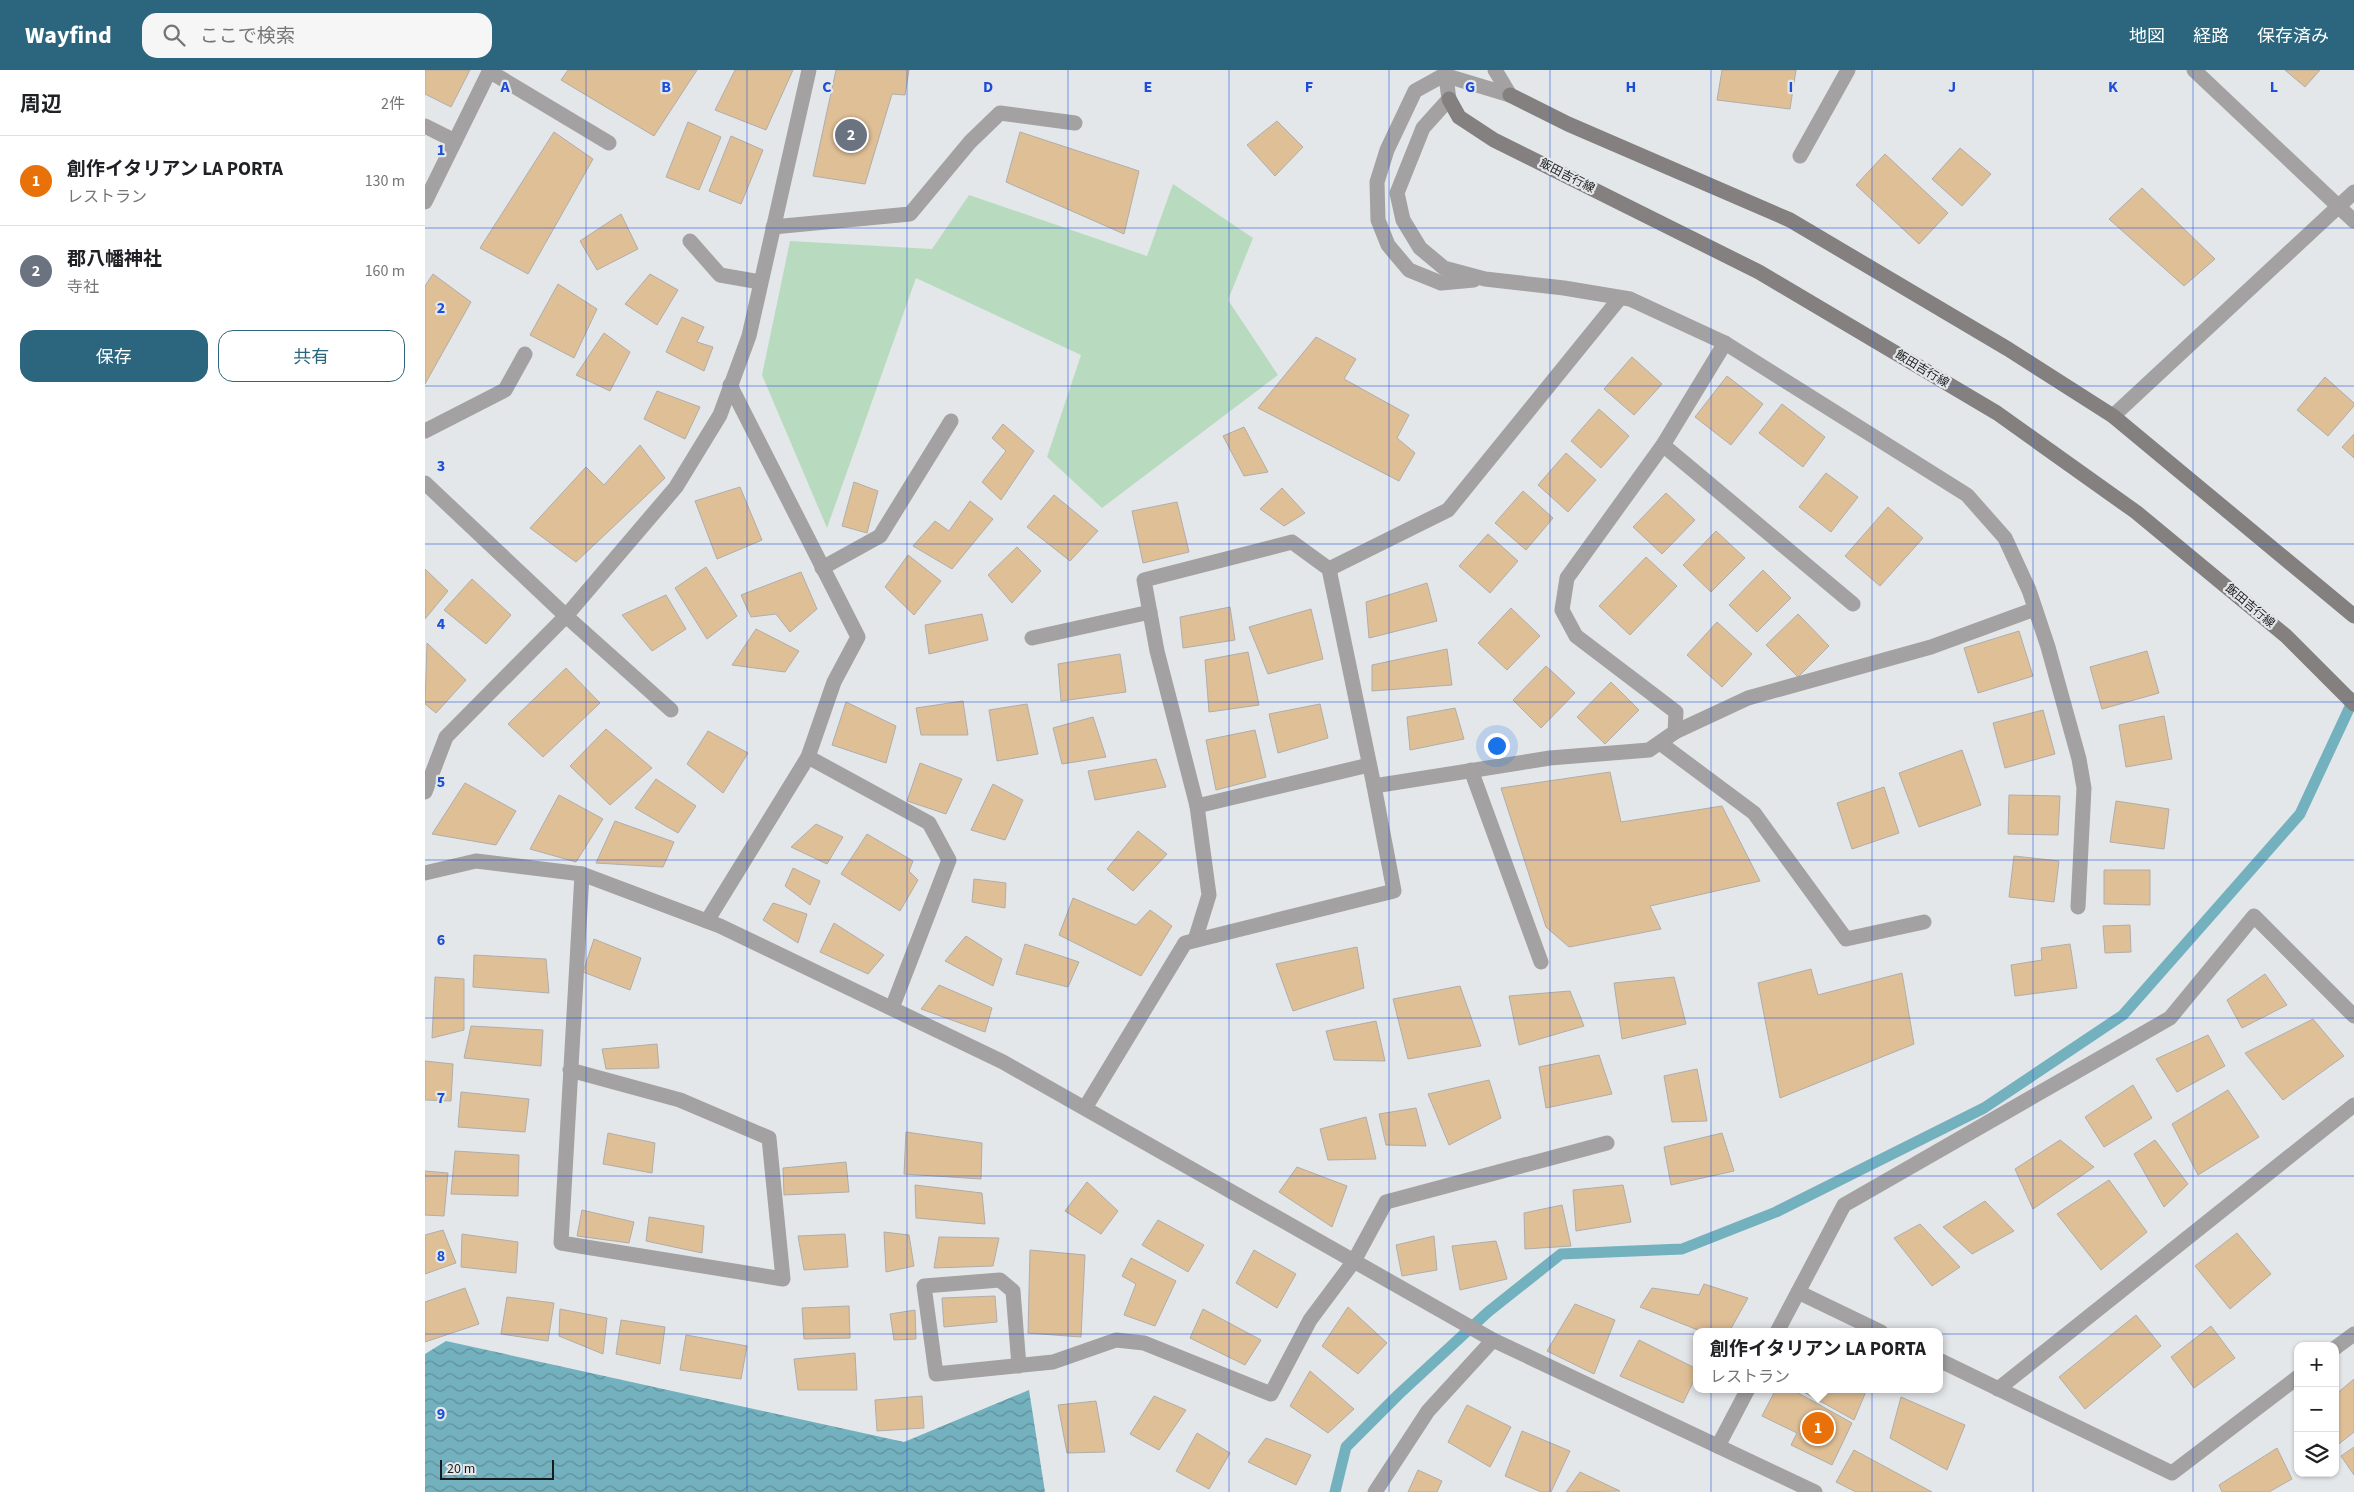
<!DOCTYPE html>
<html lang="ja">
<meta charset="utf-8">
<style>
body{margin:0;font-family:"Source Sans 3","Noto Sans JP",sans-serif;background:#f6f6f6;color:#202124}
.controls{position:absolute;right:15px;bottom:15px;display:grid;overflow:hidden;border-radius:10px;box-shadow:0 1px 4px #0004}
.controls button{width:45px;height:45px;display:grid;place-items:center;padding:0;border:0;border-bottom:1px solid #e0e0e0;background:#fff;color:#202124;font:25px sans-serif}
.scale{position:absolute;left:15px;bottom:12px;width:114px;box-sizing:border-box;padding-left:5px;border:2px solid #191a1b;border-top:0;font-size:14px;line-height:18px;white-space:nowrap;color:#191a1b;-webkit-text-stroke:4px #e4e7ea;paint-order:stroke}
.you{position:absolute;left:1071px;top:675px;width:18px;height:18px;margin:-12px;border:4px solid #fff;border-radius:50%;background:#1a73e8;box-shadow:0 0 0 8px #1a73e833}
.badge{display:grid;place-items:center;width:32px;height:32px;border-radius:50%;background:#2b667e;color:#fff;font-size:16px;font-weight:700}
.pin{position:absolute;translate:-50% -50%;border:2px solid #fff;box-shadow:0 1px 5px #0006}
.popup{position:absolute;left:1268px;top:1258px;width:250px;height:65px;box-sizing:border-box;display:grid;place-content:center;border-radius:10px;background:#fff;filter:drop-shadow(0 1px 4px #0005);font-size:16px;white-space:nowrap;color:#757577}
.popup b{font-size:19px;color:#202124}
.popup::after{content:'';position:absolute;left:50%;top:100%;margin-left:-10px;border:10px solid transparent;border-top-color:#fff}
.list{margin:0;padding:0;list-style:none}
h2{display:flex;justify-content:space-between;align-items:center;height:65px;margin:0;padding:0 20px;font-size:21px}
h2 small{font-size:16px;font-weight:400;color:#757577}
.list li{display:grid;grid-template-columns:32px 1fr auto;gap:15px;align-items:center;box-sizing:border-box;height:90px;padding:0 20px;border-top:1px solid #e0e0e0}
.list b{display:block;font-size:19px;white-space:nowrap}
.list p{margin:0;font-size:16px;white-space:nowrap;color:#757577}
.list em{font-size:16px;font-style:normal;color:#757577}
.actions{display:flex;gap:10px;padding:15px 20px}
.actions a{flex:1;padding:11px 0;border:1px solid #2b667e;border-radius:15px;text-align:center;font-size:18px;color:#2b667e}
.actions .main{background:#2b667e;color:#fff}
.icon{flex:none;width:28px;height:28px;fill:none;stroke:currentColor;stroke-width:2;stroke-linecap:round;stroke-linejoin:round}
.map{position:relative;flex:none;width:1929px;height:1422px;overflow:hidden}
header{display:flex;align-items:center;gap:30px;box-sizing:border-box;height:70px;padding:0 25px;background:#2b667e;color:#fff}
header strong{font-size:24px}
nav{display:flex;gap:28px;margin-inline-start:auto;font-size:18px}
.search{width:350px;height:45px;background:#f6f6f6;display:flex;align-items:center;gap:12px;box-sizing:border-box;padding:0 18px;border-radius:15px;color:#757577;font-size:19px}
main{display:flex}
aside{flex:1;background:#fff}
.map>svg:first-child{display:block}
</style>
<header>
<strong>Wayfind</strong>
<div class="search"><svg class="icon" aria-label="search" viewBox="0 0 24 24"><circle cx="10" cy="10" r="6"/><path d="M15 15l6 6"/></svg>ここで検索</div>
<nav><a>地図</a><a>経路</a><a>保存済み</a></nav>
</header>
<main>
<aside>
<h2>周辺<small>2件</small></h2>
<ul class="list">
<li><span class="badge" style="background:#e8710a">1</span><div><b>創作イタリアン LA PORTA</b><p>レストラン</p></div><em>130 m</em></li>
<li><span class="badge" style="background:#6b7280">2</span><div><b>郡八幡神社</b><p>寺社</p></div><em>160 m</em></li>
</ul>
<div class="actions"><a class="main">保存</a><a>共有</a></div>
</aside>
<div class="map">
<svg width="1929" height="1422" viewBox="0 0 1929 1422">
<defs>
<pattern id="water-waves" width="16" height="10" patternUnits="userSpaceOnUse" patternTransform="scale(1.25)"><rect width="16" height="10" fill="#74b1bf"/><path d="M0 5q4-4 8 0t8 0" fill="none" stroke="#5e8f9a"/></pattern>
</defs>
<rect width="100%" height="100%" fill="#e4e7ea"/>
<polygon fill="#b8dbbf" points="748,114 828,168 803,230 853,305 677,438 622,387 656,285 491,208 402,458 337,305 365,171 507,179 544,125 722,186"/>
<polygon fill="url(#water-waves)" points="21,1271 479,1372 604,1320 620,1422 0,1422 0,1284"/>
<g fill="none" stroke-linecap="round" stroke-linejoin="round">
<polyline stroke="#74b1bf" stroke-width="11" points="910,1422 921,1377 974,1324 1063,1242 1136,1184 1257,1179 1351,1142 1559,1038 1698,945 1875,744 1929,628"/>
</g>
<g fill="#dfbf96" stroke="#b0adaa">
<polygon points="0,0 45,0 26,37 0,24"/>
<polygon points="143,0 272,0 229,66 136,10"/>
<polygon points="310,0 368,0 341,60 290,40"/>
<polygon points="411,0 484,0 480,25 467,24 440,114 388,106"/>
<polygon points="1297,0 1371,0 1365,39 1292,30"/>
<polygon points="1860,0 1895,0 1880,17"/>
<polygon points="852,51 878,77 850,106 822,75"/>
<polygon points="263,52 296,67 274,120 241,107"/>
<polygon points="129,62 168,89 103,204 55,178"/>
<polygon points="595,62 714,101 699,164 581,112"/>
<polygon points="306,66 338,80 316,134 284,121"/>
<polygon points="1535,78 1566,104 1537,136 1507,109"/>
<polygon points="1460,84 1523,143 1494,174 1431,115"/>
<polygon points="1717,118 1790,189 1759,216 1684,149"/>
<polygon points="196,144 213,179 172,200 155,171"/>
<polygon points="8,204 46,232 0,314 0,216"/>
<polygon points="225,204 253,220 232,255 200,234"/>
<polygon points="133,214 172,239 149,288 105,265"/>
<polygon points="257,247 279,257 272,272 288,277 279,301 241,282"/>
<polygon points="179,263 205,282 185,321 151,305"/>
<polygon points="891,267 931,289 919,309 984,345 972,368 990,383 974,411 833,338"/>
<polygon points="1207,287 1237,314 1209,345 1179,319"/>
<polygon points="1302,306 1338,334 1306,375 1270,347"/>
<polygon points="1900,307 1929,333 1929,336 1903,366 1872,340"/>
<polygon points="232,321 275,337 260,369 219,349"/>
<polygon points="1357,334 1400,367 1378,397 1334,363"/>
<polygon points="1174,339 1204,366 1176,398 1146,371"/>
<polygon points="578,354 609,381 576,430 557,412 581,381 567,368"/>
<polygon points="819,357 843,402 819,406 798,366"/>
<polygon points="1929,364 1929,388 1917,377"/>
<polygon points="215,375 240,408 151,492 105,458 161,397 179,415"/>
<polygon points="1141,383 1171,410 1143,442 1113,415"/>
<polygon points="1401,403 1433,427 1406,462 1374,437"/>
<polygon points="429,412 453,421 442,463 417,456"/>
<polygon points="315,417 337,470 292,489 270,431"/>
<polygon points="857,418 880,443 859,456 835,439"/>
<polygon points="1098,421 1128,448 1101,480 1070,453"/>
<polygon points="1241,423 1270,450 1237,484 1208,457"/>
<polygon points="629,425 673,461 645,491 602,457"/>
<polygon points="545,431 568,449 527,499 488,476 510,451 524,461"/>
<polygon points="752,432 764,482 718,493 707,441"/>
<polygon points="1463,437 1498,468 1455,516 1420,486"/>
<polygon points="1291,461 1320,488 1286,522 1258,495"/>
<polygon points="1063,464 1093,491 1065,523 1034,496"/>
<polygon points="592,477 616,501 587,533 563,505"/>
<polygon points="483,485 516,511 489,545 460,517"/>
<polygon points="1221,487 1252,516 1205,565 1174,536"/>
<polygon points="281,497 312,546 282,569 250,518"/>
<polygon points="0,499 23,521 0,549"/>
<polygon points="1338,500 1366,528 1332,562 1304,535"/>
<polygon points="376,502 392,539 365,562 351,544 326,547 316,525"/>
<polygon points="47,509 86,545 61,574 19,540"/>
<polygon points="1002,513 1012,551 944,568 941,532"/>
<polygon points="241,525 261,559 227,581 197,545"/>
<polygon points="805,537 810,570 758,578 755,547"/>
<polygon points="1086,538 1115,566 1082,600 1053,573"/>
<polygon points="886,539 898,589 843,604 824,557"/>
<polygon points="557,544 563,570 504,584 500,555"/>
<polygon points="1373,544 1404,576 1373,607 1341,575"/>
<polygon points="1292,552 1327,584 1297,617 1262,585"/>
<polygon points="331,559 374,581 360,602 307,595"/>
<polygon points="1594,561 1608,606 1553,623 1539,578"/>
<polygon points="2,573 41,610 11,643 0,634"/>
<polygon points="1022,579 1027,615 947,621 947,595"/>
<polygon points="1722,581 1734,623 1677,639 1665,597"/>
<polygon points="823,582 834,635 784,642 780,590"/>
<polygon points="695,584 701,622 636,631 633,594"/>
<polygon points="1121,596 1150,623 1116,658 1088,630"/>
<polygon points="141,598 175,633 118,687 83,654"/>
<polygon points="1186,612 1214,640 1180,674 1152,647"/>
<polygon points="538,631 543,665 496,665 491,638"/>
<polygon points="421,632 471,656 461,693 407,675"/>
<polygon points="602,634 613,684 572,691 564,640"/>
<polygon points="895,634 903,668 853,683 844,644"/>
<polygon points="1030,638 1039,669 985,680 982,647"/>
<polygon points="1618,640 1630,684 1580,698 1568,653"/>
<polygon points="1739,646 1747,689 1701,697 1694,655"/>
<polygon points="668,647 681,687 637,694 628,658"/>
<polygon points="181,659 227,698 185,735 145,696"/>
<polygon points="830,660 841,707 791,720 781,670"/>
<polygon points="283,661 323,683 298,723 262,694"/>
<polygon points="1537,680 1556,735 1494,757 1474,703"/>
<polygon points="731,689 741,717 670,730 663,701"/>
<polygon points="495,693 537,709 521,744 482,731"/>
<polygon points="1185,702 1196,752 1297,736 1335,811 1225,836 1236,859 1144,877 1121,857 1076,718"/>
<polygon points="231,709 271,736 253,763 210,738"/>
<polygon points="40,713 91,741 71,775 7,764"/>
<polygon points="568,714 598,730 580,770 546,760"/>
<polygon points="1459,717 1474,763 1427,779 1412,733"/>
<polygon points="134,725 178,749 151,792 105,779"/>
<polygon points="1584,725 1635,726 1633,765 1583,764"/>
<polygon points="1691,731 1744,739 1739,779 1685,772"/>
<polygon points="190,751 249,772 238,797 171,793"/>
<polygon points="391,754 418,767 402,794 366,777"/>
<polygon points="713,761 742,784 708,821 682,799"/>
<polygon points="442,764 488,791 484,801 493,810 475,841 416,804"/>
<polygon points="1589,786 1634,791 1629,832 1584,827"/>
<polygon points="368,798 395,811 385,835 360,816"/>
<polygon points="1679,800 1725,800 1725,835 1679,834"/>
<polygon points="549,809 581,813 580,838 547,832"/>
<polygon points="648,828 711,855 725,840 747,856 716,906 634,865"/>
<polygon points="348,833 382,844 373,873 338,850"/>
<polygon points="409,853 459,885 443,904 395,882"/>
<polygon points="1705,855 1706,882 1680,883 1678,856"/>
<polygon points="541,866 577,889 568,916 520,891"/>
<polygon points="169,869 216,888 205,920 158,902"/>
<polygon points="600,874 654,892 643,917 591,904"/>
<polygon points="1645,874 1652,918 1590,926 1586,895 1617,890 1616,878"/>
<polygon points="932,877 939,918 868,941 851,894"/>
<polygon points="49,885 121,889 124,923 48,917"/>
<polygon points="1386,899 1393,925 1477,903 1489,974 1355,1028 1333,913"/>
<polygon points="1840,904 1862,935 1817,958 1802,930"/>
<polygon points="10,907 39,909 39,960 7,968"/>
<polygon points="1249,907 1261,954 1197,969 1189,913"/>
<polygon points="514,915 567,938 560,962 496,939"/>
<polygon points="1035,916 1056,976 983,989 968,929"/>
<polygon points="1145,921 1159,956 1094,975 1084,926"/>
<polygon points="1888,949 1919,986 1858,1030 1820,983"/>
<polygon points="951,951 960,991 909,990 901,961"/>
<polygon points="46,956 118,960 116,996 39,988"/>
<polygon points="1783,965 1800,996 1752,1022 1731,989"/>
<polygon points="232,974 234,998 181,999 177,979"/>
<polygon points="1174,985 1187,1024 1121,1038 1114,997"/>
<polygon points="0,991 28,994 26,1031 0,1030"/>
<polygon points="1272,999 1282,1051 1247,1052 1239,1006"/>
<polygon points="1064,1010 1076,1048 1024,1075 1003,1024"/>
<polygon points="1708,1015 1727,1048 1679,1077 1660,1047"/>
<polygon points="1803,1020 1834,1067 1773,1105 1747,1054"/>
<polygon points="36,1022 104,1029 100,1062 33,1057"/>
<polygon points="991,1038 1001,1076 961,1075 954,1044"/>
<polygon points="941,1047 951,1089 903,1090 895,1059"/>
<polygon points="481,1062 557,1073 556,1109 479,1104"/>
<polygon points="183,1063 230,1073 227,1103 178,1094"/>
<polygon points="1297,1063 1309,1101 1246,1115 1239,1077"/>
<polygon points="1635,1070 1669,1097 1608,1139 1590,1099"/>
<polygon points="1730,1070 1763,1114 1739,1137 1709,1084"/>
<polygon points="30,1081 94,1085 93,1126 26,1124"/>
<polygon points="421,1092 424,1122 359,1125 358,1098"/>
<polygon points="872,1097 922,1116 907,1157 854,1122"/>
<polygon points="0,1101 23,1103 19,1146 0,1145"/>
<polygon points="1684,1110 1722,1162 1676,1200 1632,1144"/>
<polygon points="662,1112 693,1141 676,1164 640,1141"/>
<polygon points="490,1115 557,1123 560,1154 491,1148"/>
<polygon points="1198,1115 1206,1152 1151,1161 1148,1120"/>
<polygon points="1560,1131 1589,1161 1547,1184 1518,1157"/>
<polygon points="1137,1135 1146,1176 1100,1179 1099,1143"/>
<polygon points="157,1140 209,1152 204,1173 152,1166"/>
<polygon points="224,1147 279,1156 277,1183 221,1171"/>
<polygon points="733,1150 779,1175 763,1202 717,1175"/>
<polygon points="1495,1154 1535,1197 1507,1216 1469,1168"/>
<polygon points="18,1160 31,1193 0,1204 0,1165"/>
<polygon points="459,1162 484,1165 489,1196 461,1202"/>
<polygon points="1812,1163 1846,1204 1805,1239 1770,1196"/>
<polygon points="37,1164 93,1172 91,1203 36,1197"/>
<polygon points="420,1164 423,1197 379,1200 373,1166"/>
<polygon points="1009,1166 1012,1200 977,1206 971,1175"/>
<polygon points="514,1167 574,1168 568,1196 509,1198"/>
<polygon points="1071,1171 1082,1209 1035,1220 1027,1176"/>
<polygon points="605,1180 660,1185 656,1267 603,1263"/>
<polygon points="829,1180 871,1204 852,1238 811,1213"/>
<polygon points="706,1188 751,1211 730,1256 699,1245 711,1214 697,1206"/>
<polygon points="1279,1214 1323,1228 1304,1262 1278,1262 1215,1237 1227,1218 1274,1225"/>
<polygon points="40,1218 54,1254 0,1272 0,1232"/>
<polygon points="570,1226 572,1252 519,1257 517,1228"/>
<polygon points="82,1227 129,1233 123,1271 76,1264"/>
<polygon points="1150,1234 1190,1250 1169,1304 1122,1281"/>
<polygon points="424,1236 425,1268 379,1269 377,1238"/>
<polygon points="923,1237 962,1273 933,1304 897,1276"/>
<polygon points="135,1239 182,1248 178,1284 134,1266"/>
<polygon points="778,1239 836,1270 820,1295 765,1268"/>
<polygon points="490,1240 491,1269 469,1270 465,1244"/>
<polygon points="1711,1245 1736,1276 1660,1339 1634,1307"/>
<polygon points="196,1250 240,1257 235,1294 191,1284"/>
<polygon points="1786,1256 1810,1288 1769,1318 1746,1287"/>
<polygon points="261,1265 322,1276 316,1309 255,1300"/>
<polygon points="1214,1270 1272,1299 1272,1304 1258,1333 1195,1306"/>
<polygon points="430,1283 432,1320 373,1320 369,1289"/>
<polygon points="885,1301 929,1339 903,1363 865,1336"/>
<polygon points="1929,1309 1929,1362 1910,1377 1910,1325"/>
<polygon points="1351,1319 1366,1319 1427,1353 1407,1395 1366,1375 1372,1363 1337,1346"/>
<polygon points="1378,1319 1442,1319 1429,1350 1377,1321"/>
<polygon points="497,1326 499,1358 452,1361 450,1330"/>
<polygon points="729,1326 761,1340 734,1380 705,1364"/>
<polygon points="1476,1327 1540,1355 1522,1400 1465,1368"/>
<polygon points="671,1331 680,1382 642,1383 633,1335"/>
<polygon points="1042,1335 1086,1357 1065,1397 1023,1372"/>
<polygon points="1097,1361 1145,1381 1126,1422 1116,1422 1080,1406"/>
<polygon points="772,1363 805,1383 784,1419 751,1401"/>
<polygon points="841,1368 886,1385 871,1415 823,1392"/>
<polygon points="1929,1377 1929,1405 1916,1386"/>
<polygon points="1852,1378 1867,1409 1844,1422 1797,1422 1794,1415"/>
<polygon points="1429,1380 1507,1422 1431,1422 1411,1412"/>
<polygon points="993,1400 1017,1411 1012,1422 983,1422"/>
<polygon points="1155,1402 1195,1421 1141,1422"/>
</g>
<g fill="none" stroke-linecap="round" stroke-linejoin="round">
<g stroke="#a3a1a1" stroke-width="15">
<polyline points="1769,0 1929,151"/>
<polyline points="64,1 184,73"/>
<polyline points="1024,29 998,58 972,123 978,150 995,178 1019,198 1060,209 1139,218 1205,229 1300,273 1542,425 1580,468 1604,520 1623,577 1654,689 1659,718 1653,837"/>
<polyline points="0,56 30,71"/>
<polyline points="1375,86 1423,0"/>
<polyline points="0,132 65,0"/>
<polyline points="348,157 485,144 545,72 575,43 650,53"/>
<polyline points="265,171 295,205 335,212"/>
<polyline points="1049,210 1016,213 984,200 963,175 953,150 952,112 962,80 990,21 1019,5 1085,25"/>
<polyline points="1688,346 1929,122"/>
<polyline points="0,361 80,320 100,284"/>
<polyline points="1238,375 1428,534"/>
<polyline points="0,413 141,546 246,640"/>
<polyline points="397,498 455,466 526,351"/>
<polyline points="904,499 1023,440 1195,228"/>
<polyline points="607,568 725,542"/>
<polyline points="1250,662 1323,628 1506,577 1610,539"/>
<polyline points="1235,673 1329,743 1421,869 1499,852"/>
<polyline points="383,687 504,753 524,790 467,938"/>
<polyline points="1046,700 1116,892"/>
<polyline points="0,722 21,667 141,546 251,417 295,345 324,266 384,0"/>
<polyline points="772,736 944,695"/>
<polyline points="0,803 51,791 157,804 295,856 578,992 1068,1270 1390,1422"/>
<polyline points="282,851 383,687 409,612 433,567 305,315"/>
<polyline points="770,870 784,825 772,736 732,581 719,510 867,472 904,499 949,716"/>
<polyline points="145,1000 255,1030 344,1068 358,1209 136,1173 157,804"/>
<polyline points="660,1038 760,873 969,821 949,716 1125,688 1224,680 1250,662 1251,642 1151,566 1137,540 1142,508 1238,375 1300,273"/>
<polyline points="1373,1222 1456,1262"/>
<polyline points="1352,1262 1419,1135 1745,948 1829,846 1929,946"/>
<polyline points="1910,1278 1929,1264"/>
<polyline points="1514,1290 1747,1403 1873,1307"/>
<polyline points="594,1296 588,1221 575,1210 499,1216 511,1304 628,1292 691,1270 719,1273 846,1324 885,1250 929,1191 961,1132 1182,1073"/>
<polyline points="1573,1319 1929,1035"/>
<polyline points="1293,1376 1323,1319"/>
<polyline points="950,1422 1003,1341 1068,1270"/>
</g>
<g stroke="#a3a1a1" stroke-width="15">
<polyline points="1020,0 1024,29"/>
<polyline points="1070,0 1085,25"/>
</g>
<g stroke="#83807f" stroke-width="15">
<polyline points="1085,25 1143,54 1365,150 1583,279 1688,346 1929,546"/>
<polyline points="1024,29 1034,47 1069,70 1334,202 1572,343 1711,442 1861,566 1929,634"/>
</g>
</g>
<path fill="none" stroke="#1d4ed8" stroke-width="1" stroke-opacity="0.55" d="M 161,0 L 161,1422M 322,0 L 322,1422M 482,0 L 482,1422M 643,0 L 643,1422M 804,0 L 804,1422M 964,0 L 964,1422M 1125,0 L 1125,1422M 1286,0 L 1286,1422M 1447,0 L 1447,1422M 1608,0 L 1608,1422M 1768,0 L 1768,1422M 0,158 L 1929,158M 0,316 L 1929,316M 0,474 L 1929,474M 0,632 L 1929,632M 0,790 L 1929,790M 0,948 L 1929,948M 0,1106 L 1929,1106M 0,1264 L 1929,1264"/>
<g text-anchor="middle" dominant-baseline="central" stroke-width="4.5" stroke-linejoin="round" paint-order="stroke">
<g font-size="12" fill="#191a1b" stroke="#e4e7ea">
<text transform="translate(1142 106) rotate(27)">飯田吉行線</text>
<text transform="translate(1497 299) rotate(31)">飯田吉行線</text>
<text transform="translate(1825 536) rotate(40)">飯田吉行線</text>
</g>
</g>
<g font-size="16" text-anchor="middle" font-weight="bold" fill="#1d4ed8" stroke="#e4e7ea" stroke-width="4.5" stroke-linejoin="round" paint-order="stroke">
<text x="80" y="22">A</text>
<text x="241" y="22">B</text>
<text x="402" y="22">C</text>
<text x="563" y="22">D</text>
<text x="723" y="22">E</text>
<text x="884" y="22">F</text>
<text x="1045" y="22">G</text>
<text x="1206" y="22">H</text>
<text x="1366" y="22">I</text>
<text x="1527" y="22">J</text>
<text x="1688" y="22">K</text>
<text x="1849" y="22">L</text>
<text x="16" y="85">1</text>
<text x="16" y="243">2</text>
<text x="16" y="401">3</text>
<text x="16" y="559">4</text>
<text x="16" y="717">5</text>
<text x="16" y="875">6</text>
<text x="16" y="1033">7</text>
<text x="16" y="1191">8</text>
<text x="16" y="1349">9</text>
</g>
</svg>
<div class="controls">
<button>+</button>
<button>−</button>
<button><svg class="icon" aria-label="layers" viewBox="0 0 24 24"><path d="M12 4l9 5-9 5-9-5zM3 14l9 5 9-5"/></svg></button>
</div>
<div class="scale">20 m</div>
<div class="you"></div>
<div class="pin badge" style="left:1393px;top:1358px;background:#e8710a">1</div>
<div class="popup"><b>創作イタリアン LA PORTA</b>レストラン</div>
<div class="pin badge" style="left:426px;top:65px;background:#6b7280">2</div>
</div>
</main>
